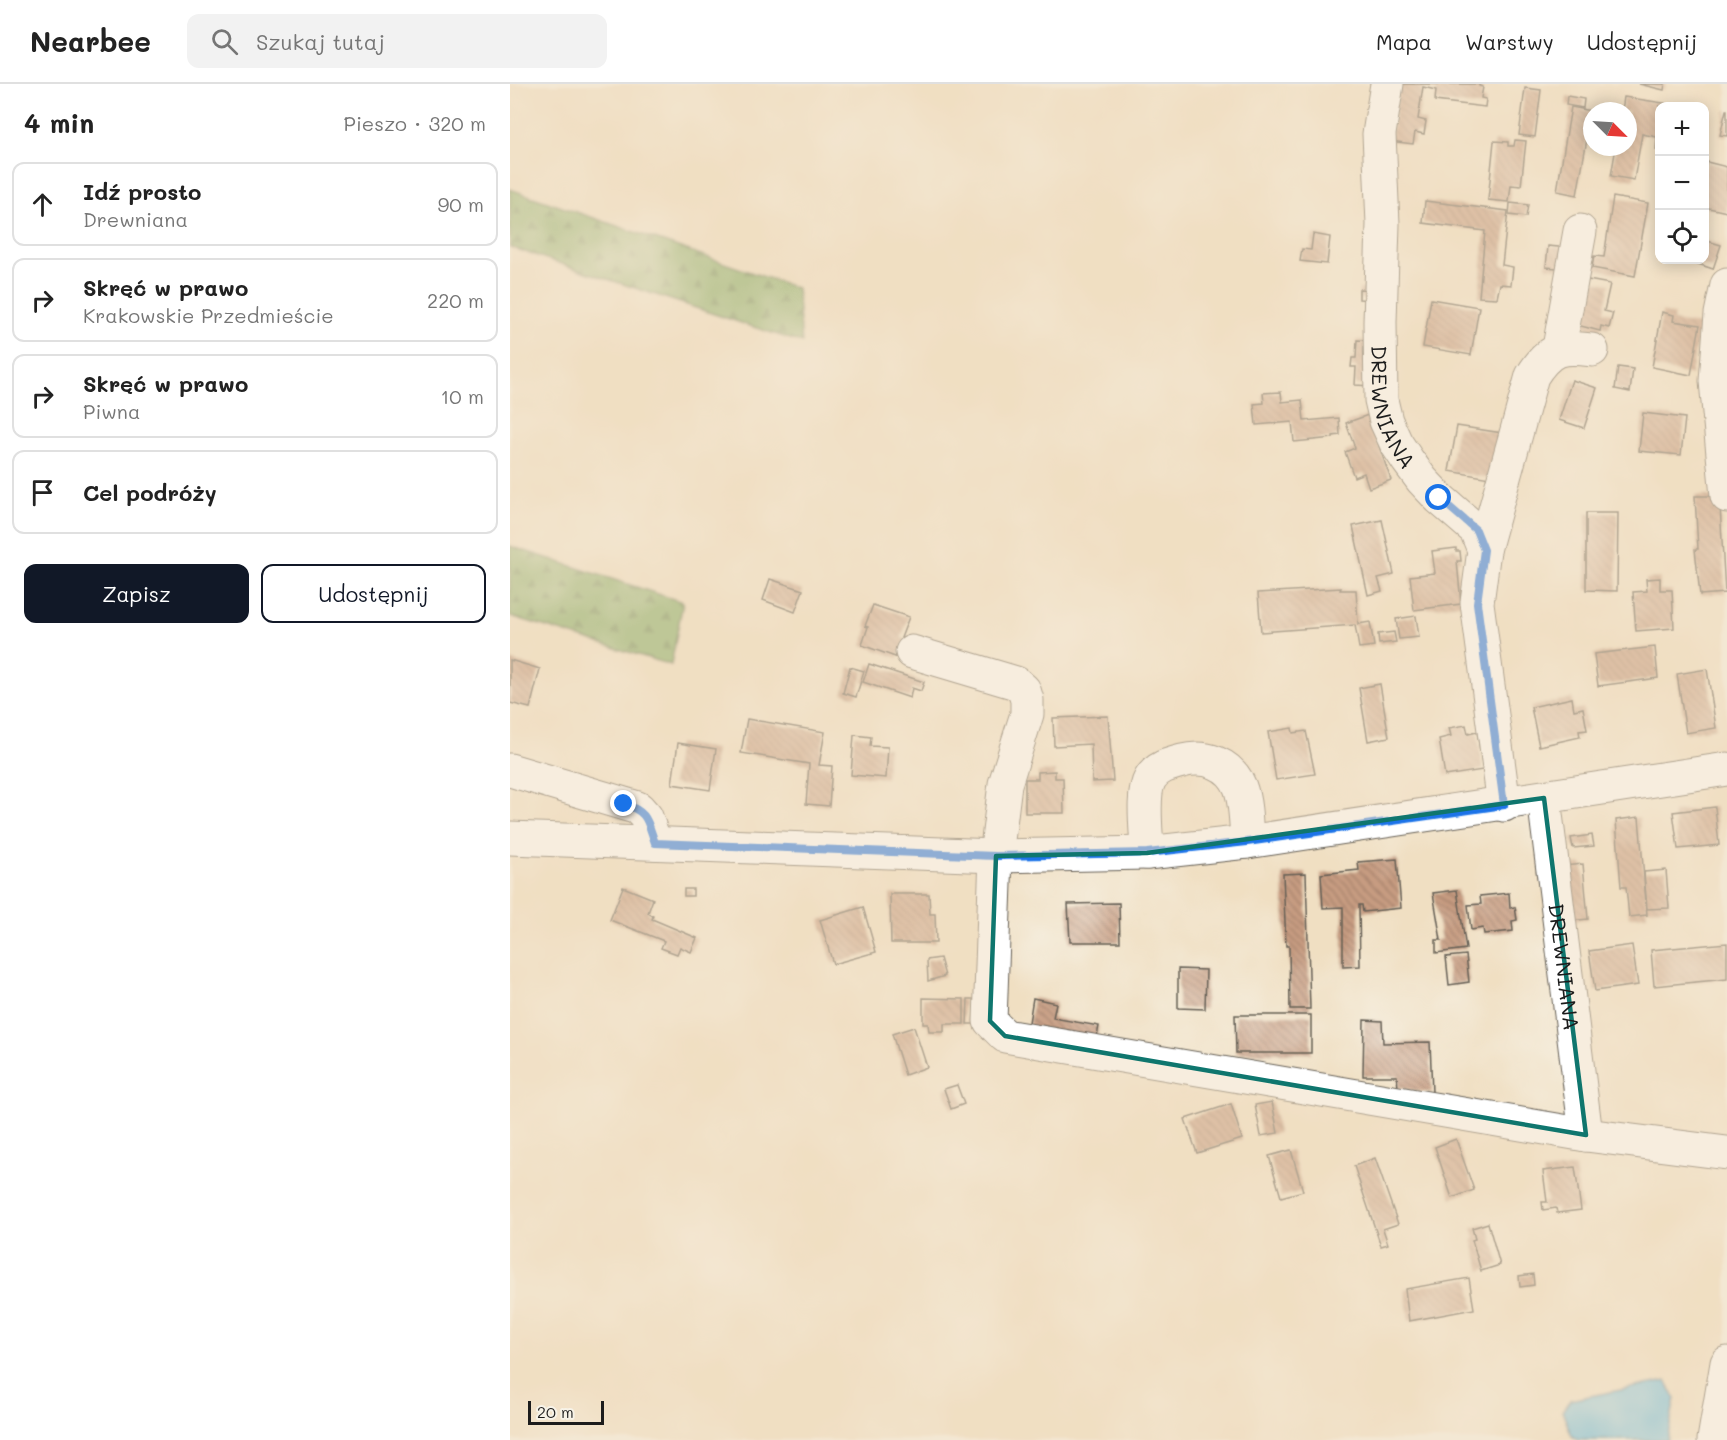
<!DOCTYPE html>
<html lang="pl">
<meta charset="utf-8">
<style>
body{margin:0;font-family:Mali,sans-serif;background:#f2f2f2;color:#222}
.controls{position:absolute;right:18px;top:18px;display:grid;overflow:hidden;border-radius:12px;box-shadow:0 3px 15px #0003}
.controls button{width:54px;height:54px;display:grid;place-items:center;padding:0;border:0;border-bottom:2px solid #e0e0e0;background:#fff;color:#222;font:30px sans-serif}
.compass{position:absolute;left:1073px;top:18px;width:54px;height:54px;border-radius:50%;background:#fff;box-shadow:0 3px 15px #0003;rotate:114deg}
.scale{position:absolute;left:18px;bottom:15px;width:76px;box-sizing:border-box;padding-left:6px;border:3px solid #1c1c1c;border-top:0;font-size:16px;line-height:21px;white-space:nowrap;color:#1c1c1c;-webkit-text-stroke:4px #f7f3e8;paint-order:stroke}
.stop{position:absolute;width:18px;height:18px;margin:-14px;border:4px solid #1a73e8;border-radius:50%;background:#fff}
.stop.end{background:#1a73e8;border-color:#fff;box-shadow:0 2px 6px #0008}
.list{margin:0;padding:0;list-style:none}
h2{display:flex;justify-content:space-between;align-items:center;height:78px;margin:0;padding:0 24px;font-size:26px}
h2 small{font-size:20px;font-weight:400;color:#767676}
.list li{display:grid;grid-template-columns:39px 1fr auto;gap:18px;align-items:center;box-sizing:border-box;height:84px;margin:0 12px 12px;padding:0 12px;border:2px solid #e0e0e0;border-radius:12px}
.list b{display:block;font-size:22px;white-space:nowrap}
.list p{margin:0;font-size:20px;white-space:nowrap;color:#767676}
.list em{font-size:20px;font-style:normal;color:#767676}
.actions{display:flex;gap:12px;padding:18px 24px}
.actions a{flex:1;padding:14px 0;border:2px solid #111827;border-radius:12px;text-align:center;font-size:21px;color:#111827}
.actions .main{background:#111827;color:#fff}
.icon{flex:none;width:33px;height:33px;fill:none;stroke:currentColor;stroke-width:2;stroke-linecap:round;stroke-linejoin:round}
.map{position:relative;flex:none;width:1217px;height:1356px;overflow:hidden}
header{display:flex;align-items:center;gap:36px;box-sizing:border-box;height:84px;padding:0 30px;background:#fff;border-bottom:2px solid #e0e0e0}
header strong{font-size:28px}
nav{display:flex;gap:33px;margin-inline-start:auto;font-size:21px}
.search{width:420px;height:54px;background:#f2f2f2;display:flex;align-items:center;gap:15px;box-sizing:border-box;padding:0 21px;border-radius:12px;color:#767676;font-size:22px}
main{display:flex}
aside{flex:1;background:#fff}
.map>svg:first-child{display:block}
</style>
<header>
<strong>Nearbee</strong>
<div class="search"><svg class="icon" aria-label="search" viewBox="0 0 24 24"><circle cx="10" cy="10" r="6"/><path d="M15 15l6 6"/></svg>Szukaj tutaj</div>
<nav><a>Mapa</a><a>Warstwy</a><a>Udostępnij</a></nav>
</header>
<main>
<aside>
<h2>4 min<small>Pieszo · 320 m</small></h2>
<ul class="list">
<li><svg class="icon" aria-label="ahead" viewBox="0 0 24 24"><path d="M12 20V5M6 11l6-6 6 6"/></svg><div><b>Idź prosto</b><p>Drewniana</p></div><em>90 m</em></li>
<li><svg class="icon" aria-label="right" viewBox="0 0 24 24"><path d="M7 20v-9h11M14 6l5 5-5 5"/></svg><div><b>Skręć w prawo</b><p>Krakowskie Przedmieście</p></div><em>220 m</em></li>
<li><svg class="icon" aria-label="right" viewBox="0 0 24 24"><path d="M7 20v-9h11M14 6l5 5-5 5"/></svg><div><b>Skręć w prawo</b><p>Piwna</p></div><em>10 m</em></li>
<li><svg class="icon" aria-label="arrive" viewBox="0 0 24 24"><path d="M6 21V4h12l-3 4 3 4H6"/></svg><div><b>Cel podróży</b></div></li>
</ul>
<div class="actions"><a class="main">Zapisz</a><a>Udostępnij</a></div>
</aside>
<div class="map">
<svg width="1217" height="1356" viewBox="0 0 1217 1356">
<defs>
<pattern id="forest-firs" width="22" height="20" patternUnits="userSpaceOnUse" patternTransform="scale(1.5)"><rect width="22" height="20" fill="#81aa62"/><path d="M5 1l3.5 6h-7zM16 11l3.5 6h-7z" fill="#698a50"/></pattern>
<pattern id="building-back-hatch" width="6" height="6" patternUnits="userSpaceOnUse" patternTransform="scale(1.5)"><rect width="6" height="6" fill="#c79c81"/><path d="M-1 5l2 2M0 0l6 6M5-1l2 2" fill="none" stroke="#a17e69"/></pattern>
</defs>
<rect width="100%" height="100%" fill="#f7f3e8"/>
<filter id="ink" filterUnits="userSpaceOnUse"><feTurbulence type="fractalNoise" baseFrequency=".0167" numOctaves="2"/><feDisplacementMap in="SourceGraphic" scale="12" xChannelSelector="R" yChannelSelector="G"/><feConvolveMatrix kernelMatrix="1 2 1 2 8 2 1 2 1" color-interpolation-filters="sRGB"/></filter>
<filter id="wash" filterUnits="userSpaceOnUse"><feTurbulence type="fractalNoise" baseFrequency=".008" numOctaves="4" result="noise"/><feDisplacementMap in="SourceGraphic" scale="24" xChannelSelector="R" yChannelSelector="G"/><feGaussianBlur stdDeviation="1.35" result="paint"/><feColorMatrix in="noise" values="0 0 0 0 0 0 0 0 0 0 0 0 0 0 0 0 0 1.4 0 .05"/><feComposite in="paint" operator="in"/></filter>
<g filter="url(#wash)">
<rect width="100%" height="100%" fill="#f0dfc2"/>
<g fill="url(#forest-firs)" stroke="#4e633f" stroke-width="1.5">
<polygon points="0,105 287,204 292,259 0,163"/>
<polygon points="0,462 173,518 161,581 0,532"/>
</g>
<polygon fill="#65bce2" stroke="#406c7f" stroke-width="1.5" points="1156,1297 1165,1314 1157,1356 1068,1356 1062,1352 1052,1327 1060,1316"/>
<g id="blocks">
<g fill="url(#building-back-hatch)">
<polygon points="890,0 969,0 969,2 973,3 971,14 976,15 975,23 925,17 926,6 913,3 908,35 916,37 914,50 905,48 903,60 880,57"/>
<polygon points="1129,0 1155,0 1154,6"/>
<polygon points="1015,4 1031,6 1025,53 1009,51"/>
<polygon points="1057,12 1074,15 1073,24 1056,21"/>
<polygon points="1114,13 1166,21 1149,22 1149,66 1146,66 1147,53 1132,50 1124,96 1101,92 1106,63 1118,63 1118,27 1112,27"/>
<polygon points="1061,23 1082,27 1067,111 1047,107"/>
<polygon points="1216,26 1217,26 1217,52 1210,51"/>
<polygon points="1005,56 1016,57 1011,102 1001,101 999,118 978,116 984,57 998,58 998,62 1004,62"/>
<polygon points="1197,78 1217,83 1217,128 1194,123 1194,87"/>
<polygon points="1103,113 1138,119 1125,192 1082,184 1084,172 1094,173"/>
<polygon points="915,117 998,127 992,181 1003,183 1001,201 990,200 987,214 969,213 975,147 913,139"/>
<polygon points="1000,119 1018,121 1016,133 999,131"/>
<polygon points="803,150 820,153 817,180 790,177 792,165 801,166"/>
<polygon points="1194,156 1211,161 1203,185 1176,176 1194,176"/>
<polygon points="1038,162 1059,164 1057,185 1036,183"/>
<polygon points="1078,196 1100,200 1094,227 1103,229 1099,244 1091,242 1090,247 1067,241"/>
<polygon points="849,205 865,206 865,216 849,215"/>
<polygon points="921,215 969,223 961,271 913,263"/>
<polygon points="1152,228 1164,231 1163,237 1190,241 1181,291 1142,283"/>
<polygon points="847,256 864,257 862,302 845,301 846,283 841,283 842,274 846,274"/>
<polygon points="1108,283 1123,285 1120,308 1105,305"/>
<polygon points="1062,296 1087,304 1074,344 1049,336"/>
<polygon points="771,308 772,318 792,316 794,337 829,334 830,351 823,352 823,354 784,358 782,338 746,341 744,320 754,319 753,309"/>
<polygon points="1133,329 1175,334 1171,371 1129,367"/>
<polygon points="858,331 881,396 859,404 854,389 844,393 835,368 845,364 836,339"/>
<polygon points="947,342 992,349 985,395 939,387"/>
<polygon points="1185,412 1207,412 1210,422 1215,509 1190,511 1185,465 1188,465"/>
<polygon points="1076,429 1108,429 1107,507 1076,506"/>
<polygon points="872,436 884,490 868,494 872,507 858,511 843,442"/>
<polygon points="946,464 946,467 950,467 951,477 947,477 951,520 904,526 900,492 925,489 922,467"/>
<polygon points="1150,494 1150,506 1162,506 1164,544 1126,547 1123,508 1137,507 1136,495"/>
<polygon points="260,495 293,506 285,528 253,516"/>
<polygon points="831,504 830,506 846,506 848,540 860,538 864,562 849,564 845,541 751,548 748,509"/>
<polygon points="363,521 399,533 391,554 395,555 388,574 352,561 358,543 355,542"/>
<polygon points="906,532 909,553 889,555 886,535"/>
<polygon points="884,548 886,558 869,560 868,550"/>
<polygon points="1145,563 1148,594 1088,602 1084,570"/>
<polygon points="0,576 30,585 20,624 0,619"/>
<polygon points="359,580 414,598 411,607 402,604 400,614 353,598"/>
<polygon points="340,583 354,587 346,613 333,609"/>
<polygon points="1197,585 1206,644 1176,649 1167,590"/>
<polygon points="870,600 879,653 858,657 849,604"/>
<polygon points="1062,614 1064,626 1073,624 1077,646 1069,647 1070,653 1029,662 1021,623"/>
<polygon points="598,632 603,697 582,698 581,660 544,662 543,634"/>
<polygon points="237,635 315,648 309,681 322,682 319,722 296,720 299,680 231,669"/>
<polygon points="956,641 958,650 967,648 973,686 935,692 929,655 941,652 939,644"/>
<polygon points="782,644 783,649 796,647 805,690 766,696 758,648"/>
<polygon points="344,651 361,653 360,662 378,663 376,694 341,691"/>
<polygon points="168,659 206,665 200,706 162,700"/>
<polygon points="545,687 545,694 553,694 554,729 515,729 515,695 528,695 528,688"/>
<polygon points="1205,723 1209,761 1168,765 1163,728"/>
<polygon points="1129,733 1137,831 1119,833 1116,803 1111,803 1106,736"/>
<polygon points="1082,751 1084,762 1063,764 1061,754"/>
<polygon points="887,775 891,824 853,828 852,821 849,821 850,882 833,883 833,823 813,824 811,790 849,786 848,778"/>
<polygon points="1073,780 1078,835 1059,837 1053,782"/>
<polygon points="1156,786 1159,824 1137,825 1134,788"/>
<polygon points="796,789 800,925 780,925 779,862 776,862 773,790"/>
<polygon points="113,803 143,815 138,829 143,832 142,835 187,854 181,868 170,863 167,870 151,864 154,857 100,836"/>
<rect x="174" y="805" width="9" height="7"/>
<polygon points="947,806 956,865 926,869 926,856 931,856 923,809"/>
<polygon points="999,809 1000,824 1005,823 1007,836 1002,837 1003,847 974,850 973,844 961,846 958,821 971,820 970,812"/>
<polygon points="380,810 419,810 420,830 425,830 426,859 381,859"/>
<polygon points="609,819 610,858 560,858 558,820"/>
<polygon points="353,823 366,868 323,880 310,836"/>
<polygon points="1217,859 1217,895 1144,902 1141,866"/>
<polygon points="1122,861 1128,901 1085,907 1079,867"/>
<polygon points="956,871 959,898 939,901 936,873"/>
<polygon points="430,874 435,892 418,897 417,876"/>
<polygon points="668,885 696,886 695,925 668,924"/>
<polygon points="413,914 454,915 454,940 434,940 434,948 419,948 418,940 413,940"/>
<polygon points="523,914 546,919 543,934 589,942 586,957 518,945"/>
<polygon points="458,915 468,915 467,940 457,940"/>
<polygon points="725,931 801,931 801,969 726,969"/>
<polygon points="854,936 872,937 873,959 920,958 922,1009 888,1004 887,992 853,992"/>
<polygon points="404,943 417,983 395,991 382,950"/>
<polygon points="447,1001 454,1020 441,1025 434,1005"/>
<polygon points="762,1018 768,1049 751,1052 745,1021"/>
<polygon points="721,1020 732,1055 687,1069 675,1035"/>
<polygon points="946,1055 964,1106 942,1114 925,1063"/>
<polygon points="781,1066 793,1107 771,1113 759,1072"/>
<polygon points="865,1074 888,1140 873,1145 878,1160 871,1162 844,1082"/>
<polygon points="1065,1083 1071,1126 1047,1129 1046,1124 1033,1126 1032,1118 1037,1118 1033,1087"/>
<polygon points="978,1139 990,1181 971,1187 962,1156 965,1155 962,1144"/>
<polygon points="1023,1190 1024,1201 1010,1203 1009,1192"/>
<polygon points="959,1194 964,1225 899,1237 895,1205"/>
</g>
</g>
</g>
<g filter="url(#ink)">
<use href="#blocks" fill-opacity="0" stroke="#666056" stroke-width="1.5"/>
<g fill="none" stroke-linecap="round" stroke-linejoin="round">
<g stroke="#666056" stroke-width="35">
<g id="minor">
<path id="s1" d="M 877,0 L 869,50 L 873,140 L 870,238 L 871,316 L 876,337 L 886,359 L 898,377 L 912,396 L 929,414 L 966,446 L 974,466 L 967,519 L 994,721"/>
<polyline points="1217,201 1211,230 1206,297 1217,412"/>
<polyline points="1049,264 1070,147"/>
<path d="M 974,466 L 1022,292 C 1040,264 1050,262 1082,266"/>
<polyline points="402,568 506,599 514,606 517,616 517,630 495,700 486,772 480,937 495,952 1076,1051 1217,1069"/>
<polyline points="0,686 128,724 136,733 145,759"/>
<path id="s2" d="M 1034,714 L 1076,1051"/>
<path d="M 637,769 C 637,750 631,711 640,695 C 647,683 660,680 672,677 C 695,671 720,679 730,703 C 736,719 736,741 737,758"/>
<polyline points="1204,1356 1217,1279"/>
</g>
</g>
<g stroke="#666056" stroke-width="35">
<polyline id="major" points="0,754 486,772 637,769 737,758 1217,685"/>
</g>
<use href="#minor" stroke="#fff" stroke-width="33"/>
<use href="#major" stroke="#fff" stroke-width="33"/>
</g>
</g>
<g fill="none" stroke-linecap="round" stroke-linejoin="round" filter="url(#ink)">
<path stroke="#1a73e8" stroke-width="8" d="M 114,720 C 138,728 137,736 145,759 L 486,772 L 637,769 L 737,758 L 994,721 L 967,519 L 974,466 L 966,446 L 929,414"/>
</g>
<path d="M0 0H1217V1356H0ZM 1034,714 L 1076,1051 L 495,952 L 480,937 L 486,772 L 637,769 Z" fill="#f0dfc2" fill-opacity=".55" fill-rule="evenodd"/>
<path fill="none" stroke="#0f766e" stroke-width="4.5" stroke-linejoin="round" d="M 1034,714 L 1076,1051 L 495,952 L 480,937 L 486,772 L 637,769 Z"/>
<g text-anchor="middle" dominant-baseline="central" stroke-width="5" stroke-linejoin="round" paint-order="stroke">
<g font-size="21" fill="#1c1c1c" stroke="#f7f3e8">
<text stroke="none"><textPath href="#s1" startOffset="326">DREWNIANA</textPath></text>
<text stroke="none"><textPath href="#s2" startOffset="170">DREWNIANA</textPath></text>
</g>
</g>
</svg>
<div class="controls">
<button>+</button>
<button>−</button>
<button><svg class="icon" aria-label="locate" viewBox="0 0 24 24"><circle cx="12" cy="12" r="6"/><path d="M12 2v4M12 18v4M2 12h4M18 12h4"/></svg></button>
</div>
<svg class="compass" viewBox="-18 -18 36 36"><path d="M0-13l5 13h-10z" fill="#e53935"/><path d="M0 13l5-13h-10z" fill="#767676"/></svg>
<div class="scale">20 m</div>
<div class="stop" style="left:929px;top:414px"></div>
<div class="stop end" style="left:114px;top:720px"></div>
</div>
</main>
